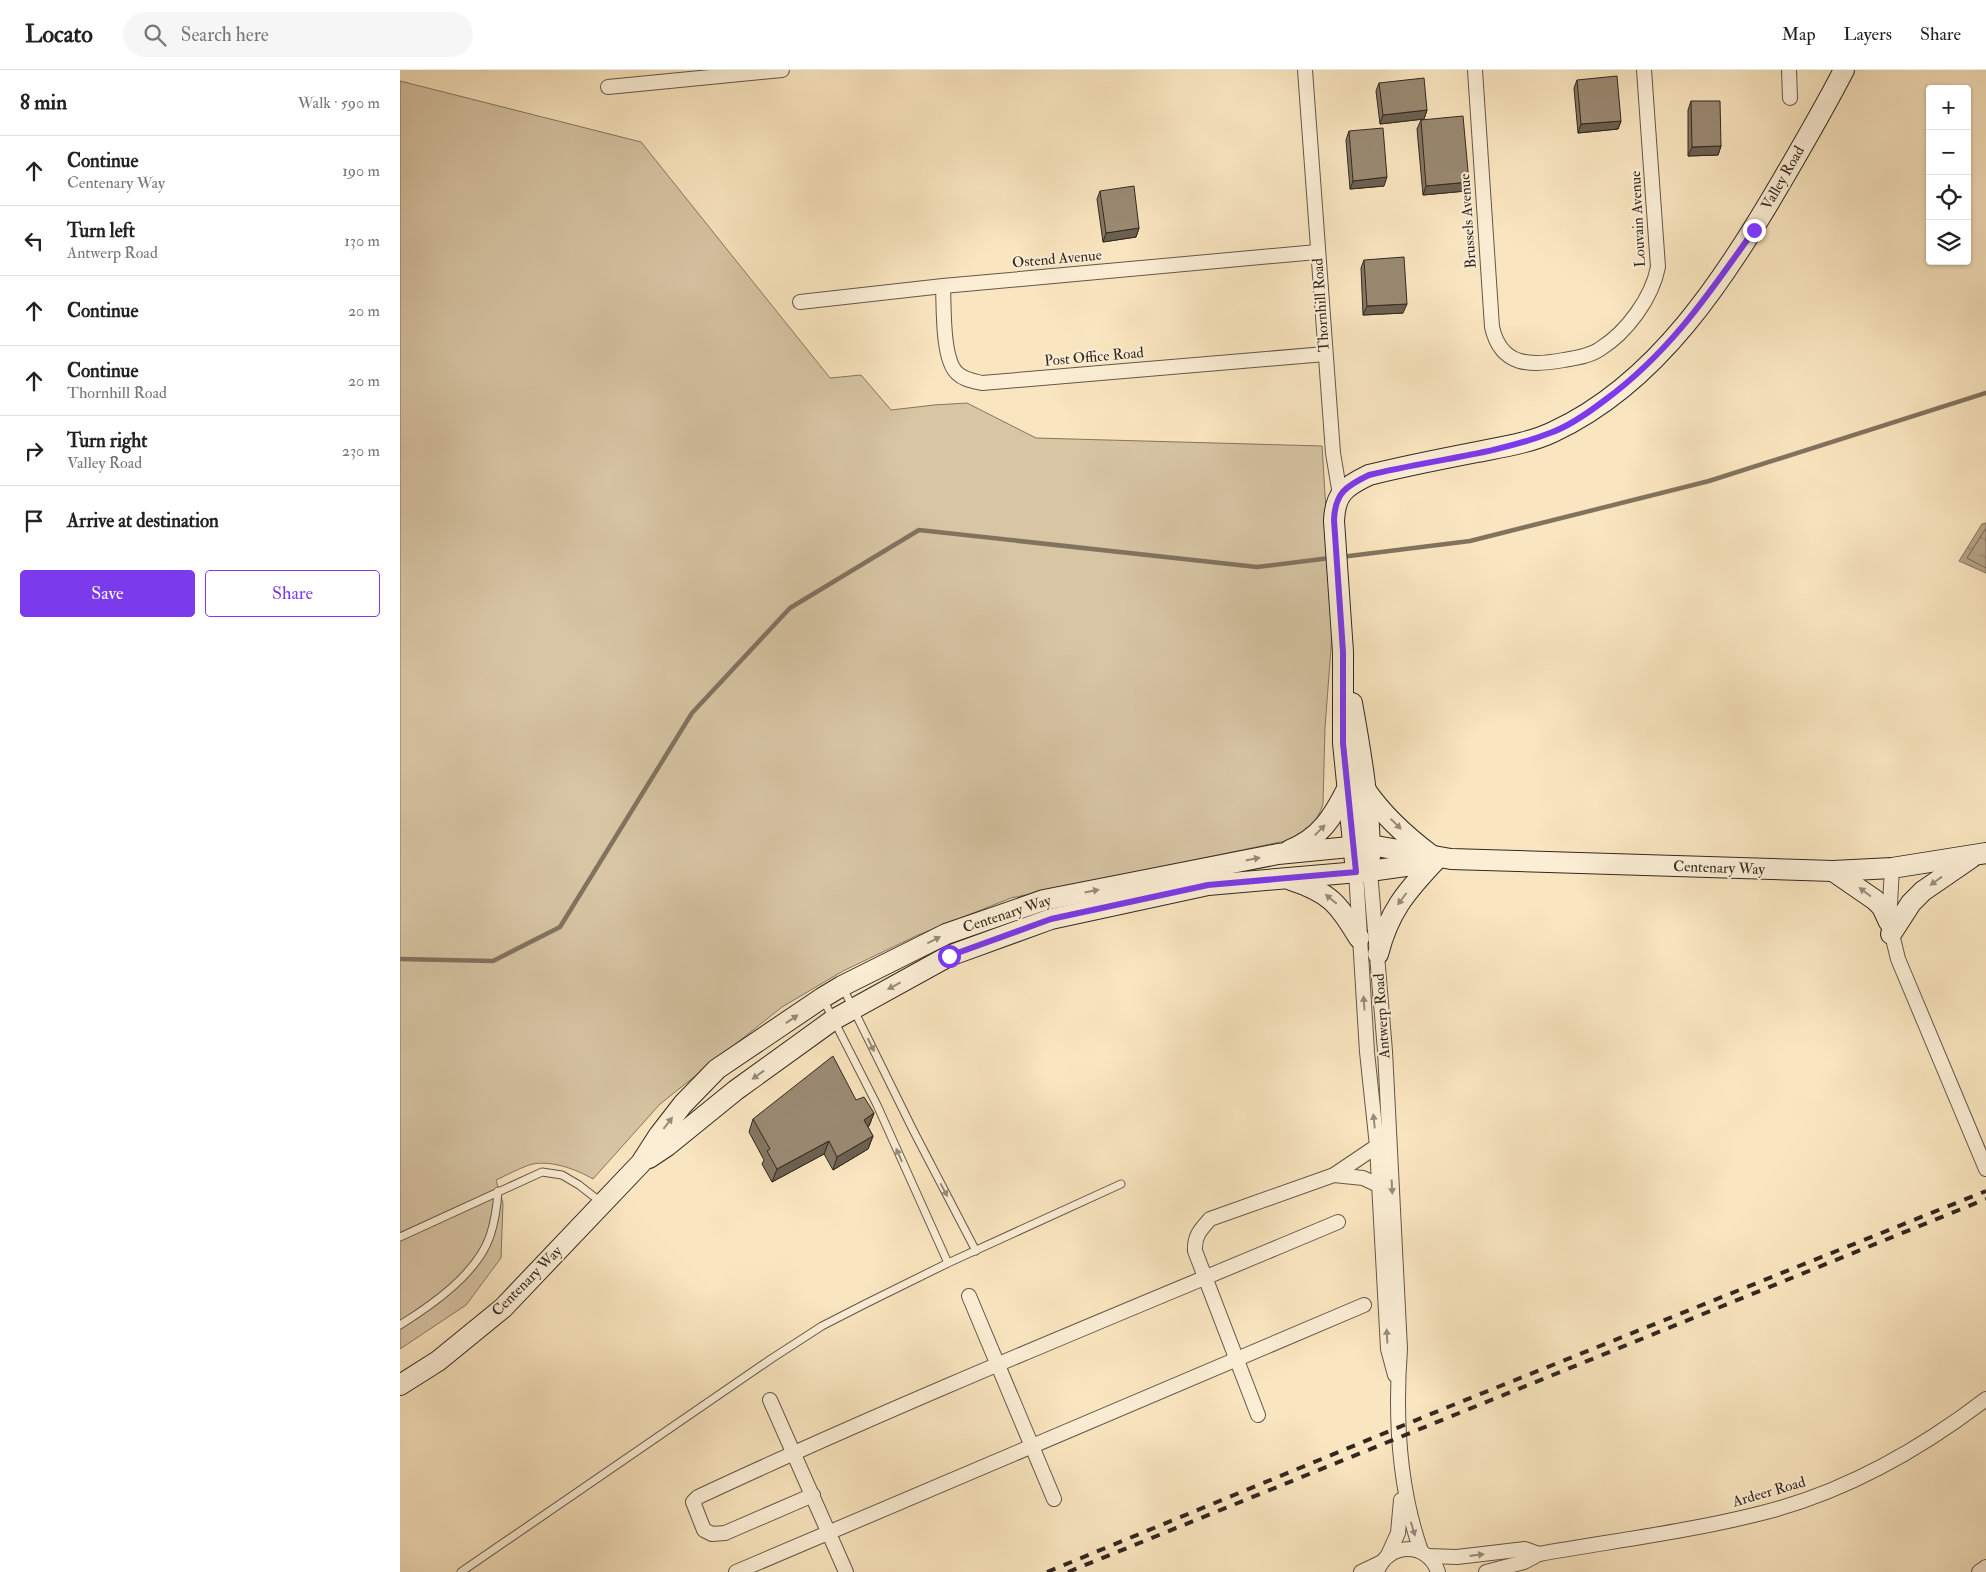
<!DOCTYPE html>
<meta charset="utf-8">
<style>
body{margin:0;font-family:"IM FELL Double Pica",serif;background:#f6f6f6;color:#222}
.controls{position:absolute;right:15px;top:15px;display:grid;overflow:hidden;border-radius:5px;box-shadow:0 1px 4px #0004}
.controls button{width:45px;height:45px;display:grid;place-items:center;padding:0;border:0;border-bottom:1px solid #e0e0e0;background:#fff;color:#222;font:25px sans-serif}
.stop{position:absolute;width:15px;height:15px;margin:-11px;border:4px solid #7c3aed;border-radius:50%;background:#fff}
.stop.end{background:#7c3aed;border-color:#fff;box-shadow:0 1px 5px #0008}
.list{margin:0;padding:0;list-style:none}
h2{display:flex;justify-content:space-between;align-items:center;height:65px;margin:0;padding:0 20px;font-size:21px}
h2 small{font-size:16px;font-weight:400;color:#767676}
.list li{display:grid;grid-template-columns:32px 1fr auto;gap:15px;align-items:center;box-sizing:border-box;height:70px;padding:0 20px;border-top:1px solid #e0e0e0}
.list b{display:block;font-size:19px;white-space:nowrap}
.list p{margin:0;font-size:16px;white-space:nowrap;color:#767676}
.list em{font-size:16px;font-style:normal;color:#767676}
.actions{display:flex;gap:10px;padding:15px 20px}
.actions a{flex:1;padding:11px 0;border:1px solid #7c3aed;border-radius:5px;text-align:center;font-size:18px;color:#7c3aed}
.actions .main{background:#7c3aed;color:#fff}
.icon{flex:none;width:28px;height:28px;fill:none;stroke:currentColor;stroke-width:2;stroke-linecap:round;stroke-linejoin:round}
.map{position:relative;flex:none;width:1586px;height:1502px;overflow:hidden}
header{display:flex;align-items:center;gap:30px;box-sizing:border-box;height:70px;padding:0 25px;background:#fff;border-bottom:1px solid #e0e0e0}
header strong{font-size:24px}
nav{display:flex;gap:28px;margin-inline-start:auto;font-size:18px}
.search{width:350px;height:45px;background:#f6f6f6;display:flex;align-items:center;gap:12px;box-sizing:border-box;padding:0 18px;border-radius:28px;color:#767676;font-size:19px}
main{display:flex}
aside{flex:1;background:#fff}
.map>svg:first-child{display:block}
</style>
<header>
<strong>Locato</strong>
<div class="search"><svg class="icon" aria-label="search" viewBox="0 0 24 24"><circle cx="10" cy="10" r="6"/><path d="M15 15l6 6"/></svg>Search here</div>
<nav><a>Map</a><a>Layers</a><a>Share</a></nav>
</header>
<main>
<aside>
<h2>8 min<small>Walk · 590 m</small></h2>
<ul class="list">
<li><svg class="icon" aria-label="ahead" viewBox="0 0 24 24"><path d="M12 20V5M6 11l6-6 6 6"/></svg><div><b>Continue</b><p>Centenary Way</p></div><em>190 m</em></li>
<li><svg class="icon" aria-label="left" viewBox="0 0 24 24"><path d="M17 20v-9H6M10 6l-5 5 5 5"/></svg><div><b>Turn left</b><p>Antwerp Road</p></div><em>130 m</em></li>
<li><svg class="icon" aria-label="ahead" viewBox="0 0 24 24"><path d="M12 20V5M6 11l6-6 6 6"/></svg><div><b>Continue</b></div><em>20 m</em></li>
<li><svg class="icon" aria-label="ahead" viewBox="0 0 24 24"><path d="M12 20V5M6 11l6-6 6 6"/></svg><div><b>Continue</b><p>Thornhill Road</p></div><em>20 m</em></li>
<li><svg class="icon" aria-label="right" viewBox="0 0 24 24"><path d="M7 20v-9h11M14 6l5 5-5 5"/></svg><div><b>Turn right</b><p>Valley Road</p></div><em>230 m</em></li>
<li><svg class="icon" aria-label="arrive" viewBox="0 0 24 24"><path d="M6 21V4h12l-3 4 3 4H6"/></svg><div><b>Arrive at destination</b></div></li>
</ul>
<div class="actions"><a class="main">Save</a><a>Share</a></div>
</aside>
<div class="map">
<svg width="1586" height="1502" viewBox="0 0 1586 1502">
<defs>
<pattern id="water-ripples" width="26" height="14" patternUnits="userSpaceOnUse" patternTransform="scale(1.25)"><rect width="26" height="14" fill="#b6a589"/><path d="M2 4q2-2 4 0t4 0M15 11q2-2 4 0t4 0" fill="none" stroke="#958670"/></pattern>
</defs>
<rect width="100%" height="100%" fill="#f9e5bf"/>
<filter id="stains"><feTurbulence type="fractalNoise" baseFrequency=".004" numOctaves="4"/><feColorMatrix values="0 0 0 0 .2 0 0 0 0 .09 0 0 0 0 .02 0 0 0 .5 -.17"/></filter>
<radialGradient id="worn" r=".72"><stop offset=".6" stop-color="#630" stop-opacity="0"/><stop offset="1" stop-color="#630" stop-opacity=".3"/></radialGradient>
<path fill="#d7c5a4" stroke="#857662" d="M 0,11 L 241,72 L 430,308 L 461,305 L 491,340 L 534,335 L 567,333 L 636,368 L 922,376 L 933,551 L 925,658 L 923,734 C 917,753 907,761 890,770 L 611,828 L 518,865 L 443,901 L 382,937 L 260,1034 L 193,1109 C 176,1099 149,1089 129,1095 C 118,1099 107,1105 96,1110 L 103,1133 L 101,1188 L 66,1235 L 0,1279 Z"/>
<polygon fill="url(#water-ripples)" stroke="#82735f" points="1586,453 1586,503 1559,491 1582,454"/>
<g fill="none" stroke-linecap="round" stroke-linejoin="round">
<polyline stroke="#746655" stroke-width="1" points="1586,458 1567,488 1586,498"/>
<g stroke="#82735f" stroke-width="4.5">
<polyline points="941,487 1070,471 1309,411 1586,323"/>
<polyline points="0,889 93,891 160,857 292,643 390,538 519,460 857,497 930,488"/>
</g>
<g stroke="#645748" stroke-width="9">
<g id="lane">
<polyline points="443,918 513,1060 576,1181"/>
<polyline points="423,929 477,1035 548,1193"/>
<polyline points="0,1167 142,1102 162,1105 179,1115 202,1133"/>
<path d="M 0,1255 C 32,1235 77,1204 90,1166 C 95,1151 97,1137 98,1121"/>
<polyline points="61,1502 371,1289 422,1256 467,1233 548,1193 721,1114"/>
</g>
</g>
<g stroke="#645748" stroke-width="16">
<g id="street">
<polyline points="905,0 933,383 940,425"/>
<path d="M 1075,0 L 1092,257 C 1101,297 1131,296 1164,290 C 1176,288 1190,286 1200,279 C 1227,262 1252,228 1258,197 L 1244,0"/>
<polyline points="1389,0 1390,28"/>
<polyline points="208,17 382,0"/>
<path d="M 543,216 C 544,237 542,289 557,303 C 564,310 573,311 582,313 L 925,284"/>
<polyline points="400,232 543,216 917,182"/>
<polyline points="1492,798 1489,852 1498,889 1586,1099"/>
<path d="M 970,801 L 985,981 L 1000,1279 C 995,1345 999,1418 1021,1481"/>
<polyline points="956,802 967,982 977,1076 988,1279 995,1305"/>
<polyline points="934,1105 963,1108 978,1115"/>
<polyline points="569,1226 654,1429"/>
<polyline points="370,1330 446,1502"/>
<path d="M 858,1345 L 795,1181 C 794,1166 801,1159 810,1149 L 934,1105 L 977,1076"/>
<path d="M 413,1425 L 325,1463 L 312,1464 L 304,1460 L 293,1432 L 298,1427 C 508,1329 724,1242 938,1152"/>
<polyline points="988,1485 998,1463 1001,1430"/>
<polyline points="1028,1486 1057,1487 1125,1479 1139,1484"/>
<polyline points="336,1502 964,1235"/>
<polyline points="961,1502 982,1492"/>
<path d="M 977,1502 C 987,1472 1028,1471 1038,1502"/>
<path d="M 1086,1502 L 1124,1492 L 1139,1484 C 1212,1471 1286,1462 1358,1444 C 1441,1424 1518,1381 1586,1329"/>
<polyline points="1579,1502 1586,1497"/>
</g>
</g>
<g stroke="#332821" stroke-width="22">
<g id="secondary">
<path d="M 952,633 C 961,683 970,736 970,787"/>
<path d="M 965,719 C 982,744 1007,767 1031,785"/>
<path d="M 890,780 C 920,768 933,747 947,719"/>
<polyline points="1433,801 1475,830 1482,837 1489,852"/>
<path d="M 956,802 L 943,673 L 943,582 L 934,451 C 935,423 946,416 969,405 C 1005,396 1041,389 1077,382 C 1102,377 1130,373 1153,362 C 1259,313 1326,206 1383,109 C 1404,73 1425,37 1444,0"/>
<path d="M 891,810 C 931,823 938,834 959,868"/>
<polyline points="1491,864 1511,833 1523,821 1571,788"/>
<path d="M 978,884 C 989,842 1005,823 1034,792"/>
<polyline points="249,1088 267,1076 336,1020 433,950 549,886 651,849 808,815 970,801 1034,792"/>
<polyline points="0,1315 38,1291 103,1238 241,1093 259,1065 283,1034 317,999 422,928 442,916 546,864 644,830 878,784 970,775 1051,789 1433,801 1492,798 1586,783"/>
</g>
</g>
<use href="#lane" stroke="#fbeed5" stroke-width="7"/>
<use href="#street" stroke="#fbeed5" stroke-width="14"/>
<use href="#secondary" stroke="#fbeed5" stroke-width="20"/>
<g stroke="#332821" stroke-width="4" stroke-dasharray="9 9" stroke-linecap="butt">
<polyline points="647,1502 1048,1337 1586,1121"/>
<polyline points="668,1502 1586,1129"/>
</g>
</g>
<g fill="#847763" stroke="#332821">
<polygon points="1177,10 1221,51 1218,59 1178,63 1174,18"/>
<polygon points="979,13 1027,40 1024,49 980,54 976,21"/>
<polygon points="1291,31 1321,76 1318,85 1288,86 1288,40"/>
<polygon points="1021,50 1066,121 1023,125 1017,59"/>
<polygon points="949,61 984,116 950,119 946,70"/>
<polygon points="700,121 739,158 736,167 703,172 697,129"/>
<polygon points="964,190 1003,243 963,245 961,198"/>
<polygon points="474,1043 469,1056 468,1057 473,1066 468,1079 433,1100 424,1084 372,1112 362,1094 364,1090 349,1062 353,1049"/>
</g>
<g fill="#6c6150" stroke="#332821">
<polygon points="1027,40 1024,49 980,54 983,45"/>
<polygon points="1221,51 1218,59 1178,63 1181,54"/>
<polygon points="1321,76 1318,85 1288,86 1292,77"/>
<polygon points="987,107 984,116 950,119 953,111"/>
<polygon points="1069,112 1066,121 1023,125 1026,116"/>
<polygon points="739,158 736,167 703,172 706,163"/>
<polygon points="1007,234 1003,243 963,245 967,236"/>
<polygon points="474,1043 469,1056 459,1063 464,1050"/>
<polygon points="473,1066 468,1079 433,1100 437,1087"/>
<polygon points="429,1071 424,1084 372,1112 377,1099"/>
</g>
<g fill="#9a8a73" stroke="#332821">
<polygon points="1217,6 1221,51 1181,54 1177,10"/>
<polygon points="1024,8 1027,40 983,45 979,13"/>
<polygon points="1291,31 1320,31 1321,76 1292,77"/>
<polygon points="1063,46 1069,112 1026,116 1021,50"/>
<polygon points="983,58 987,107 953,111 949,61"/>
<polygon points="734,116 739,158 706,163 700,121"/>
<polygon points="1004,187 1007,234 967,236 964,190"/>
<polygon points="433,986 456,1030 464,1027 474,1043 464,1050 473,1066 437,1087 429,1071 377,1099 367,1081 370,1079 353,1049"/>
</g>
<defs><path id="oneway-solid" d="M-6-.8H1V-3.2L6.5 0L1 3.2V.8H-6Z" transform="scale(1.25)"/></defs>
<g fill="#978b7b">
<use href="#oneway-solid" transform="translate(996 754) rotate(44)"/>
<use href="#oneway-solid" transform="translate(920 760) rotate(-46)"/>
<use href="#oneway-solid" transform="translate(853 789) rotate(-11)"/>
<use href="#oneway-solid" transform="translate(1536 811) rotate(144)"/>
<use href="#oneway-solid" transform="translate(692 821) rotate(-11)"/>
<use href="#oneway-solid" transform="translate(1465 822) rotate(-143)"/>
<use href="#oneway-solid" transform="translate(931 829) rotate(-140)"/>
<use href="#oneway-solid" transform="translate(1002 829) rotate(127)"/>
<use href="#oneway-solid" transform="translate(534 870) rotate(-27)"/>
<use href="#oneway-solid" transform="translate(494 916) rotate(152)"/>
<use href="#oneway-solid" transform="translate(964 933) rotate(-94)"/>
<use href="#oneway-solid" transform="translate(392 949) rotate(-34)"/>
<use href="#oneway-solid" transform="translate(471 975) rotate(64)"/>
<use href="#oneway-solid" transform="translate(358 1005) rotate(144)"/>
<use href="#oneway-solid" transform="translate(974 1051) rotate(-96)"/>
<use href="#oneway-solid" transform="translate(268 1053) rotate(-52)"/>
<use href="#oneway-solid" transform="translate(499 1085) rotate(-114)"/>
<use href="#oneway-solid" transform="translate(992 1117) rotate(87)"/>
<use href="#oneway-solid" transform="translate(544 1120) rotate(62)"/>
<use href="#oneway-solid" transform="translate(987 1266) rotate(-93)"/>
<use href="#oneway-solid" transform="translate(1013 1459) rotate(73)"/>
<use href="#oneway-solid" transform="translate(1077 1485) rotate(-7)"/>
</g>
<g fill="none" stroke-linecap="round" stroke-linejoin="round">
<path stroke="#7c3aed" stroke-width="6" d="M 549,886 L 651,849 L 808,815 L 956,802 L 943,673 L 943,582 L 934,450 C 935,423 946,416 969,405 C 1029,390 1093,385 1150,363 C 1170,356 1188,343 1205,330 C 1269,283 1309,224 1354,160"/>
</g>
<g text-anchor="middle" dominant-baseline="central" stroke-width="4" stroke-linejoin="round" paint-order="stroke">
<g font-size="15" fill="#332821" stroke="#fbeed5">
<text transform="translate(1383 108) rotate(-60)">Valley Road</text>
<text transform="translate(1238 149) rotate(-93)">Louvain Avenue</text>
<text transform="translate(1068 151) rotate(-94)">Brussels Avenue</text>
<text transform="translate(657 189) rotate(-5)">Ostend Avenue</text>
<text transform="translate(921 235) rotate(-94)">Thornhill Road</text>
<text transform="translate(694 287) rotate(-5)">Post Office Road</text>
<text transform="translate(1319 798) rotate(2)">Centenary Way</text>
<text transform="translate(607 844) rotate(-18)">Centenary Way</text>
<text transform="translate(982 946) rotate(-94)">Antwerp Road</text>
<text transform="translate(127 1211) rotate(-45)">Centenary Way</text>
<text transform="translate(1369 1422) rotate(-16)">Ardeer Road</text>
</g>
</g>
<rect width="100%" height="100%" filter="url(#stains)"/>
<rect width="100%" height="100%" fill="url(#worn)"/>
</svg>
<div class="controls">
<button>+</button>
<button>−</button>
<button><svg class="icon" aria-label="locate" viewBox="0 0 24 24"><circle cx="12" cy="12" r="6"/><path d="M12 2v4M12 18v4M2 12h4M18 12h4"/></svg></button>
<button><svg class="icon" aria-label="layers" viewBox="0 0 24 24"><path d="M12 4l9 5-9 5-9-5zM3 14l9 5 9-5"/></svg></button>
</div>
<div class="stop" style="left:549px;top:886px"></div>
<div class="stop end" style="left:1354px;top:160px"></div>
</div>
</main>
